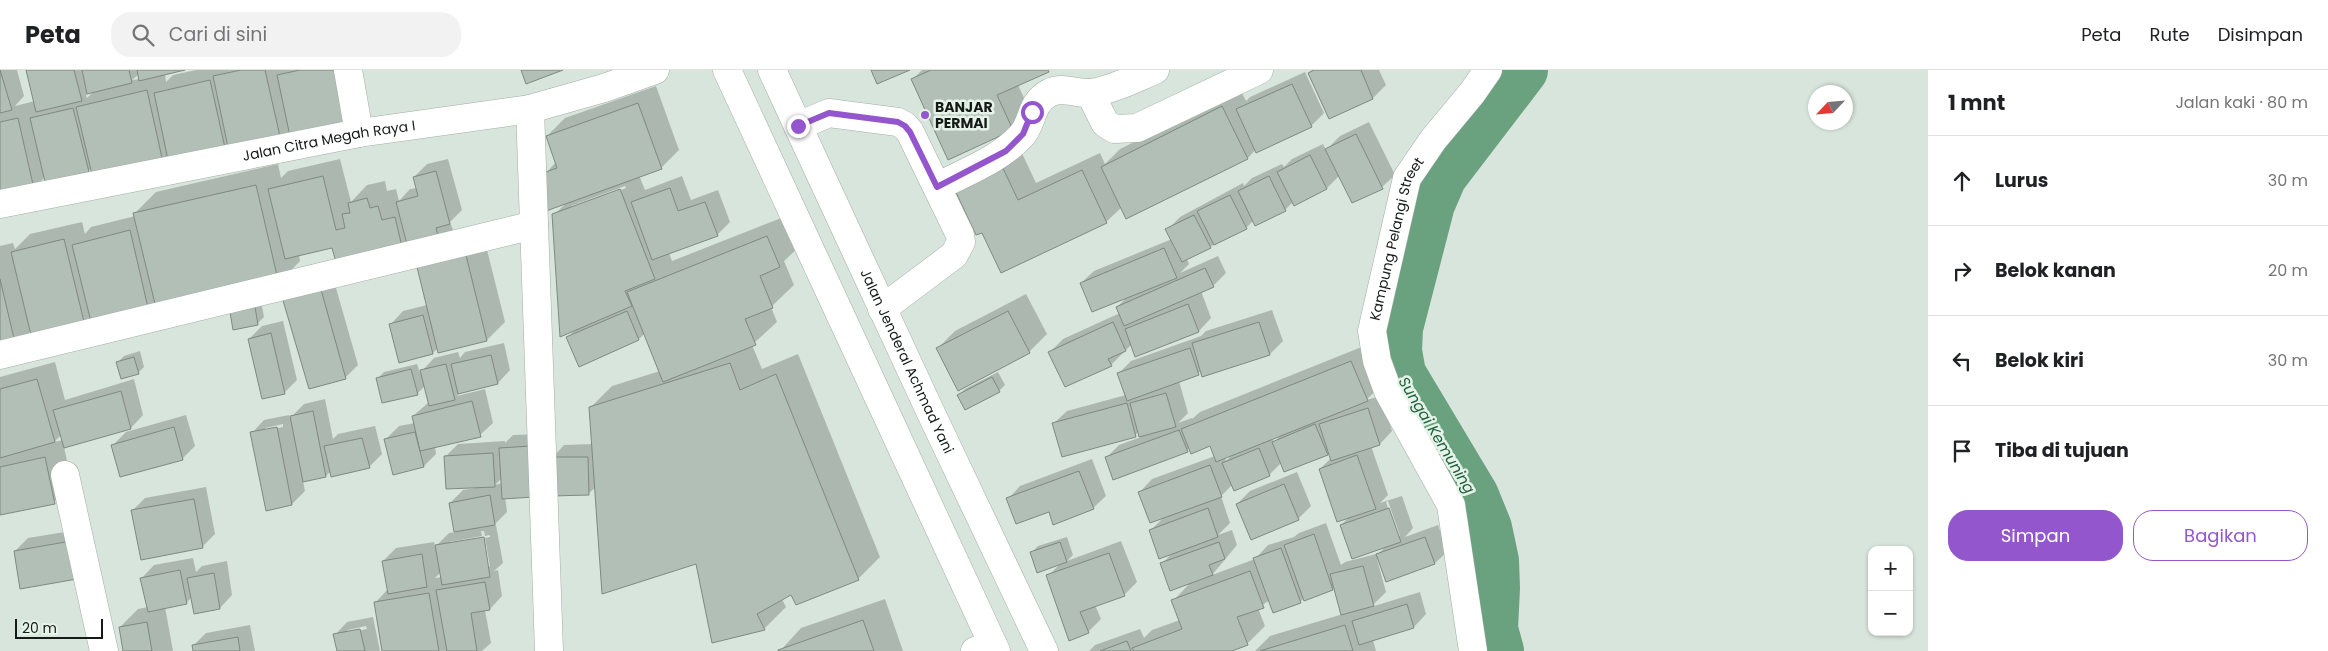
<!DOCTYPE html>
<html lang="id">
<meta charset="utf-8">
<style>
body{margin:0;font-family:Poppins,sans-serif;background:#f2f2f2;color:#202124}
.controls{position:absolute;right:15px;bottom:15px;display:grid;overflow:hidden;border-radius:10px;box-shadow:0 1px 4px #0004}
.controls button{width:45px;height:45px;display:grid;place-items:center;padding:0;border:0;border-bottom:1px solid #e0e0e0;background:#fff;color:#202124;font:25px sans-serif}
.compass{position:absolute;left:1808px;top:15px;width:45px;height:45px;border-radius:50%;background:#fff;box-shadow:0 1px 4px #0004;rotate:244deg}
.scale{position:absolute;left:15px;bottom:12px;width:88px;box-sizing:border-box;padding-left:5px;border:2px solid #151a17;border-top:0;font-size:14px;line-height:18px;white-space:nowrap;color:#151a17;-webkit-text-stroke:4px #e5f3e9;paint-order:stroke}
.stop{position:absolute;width:15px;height:15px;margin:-11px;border:4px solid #9456cc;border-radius:50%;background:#fff}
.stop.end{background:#9456cc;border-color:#fff;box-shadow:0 1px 5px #0008}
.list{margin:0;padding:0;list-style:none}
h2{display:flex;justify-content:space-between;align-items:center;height:65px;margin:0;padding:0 20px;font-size:21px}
h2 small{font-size:16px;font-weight:400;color:#757577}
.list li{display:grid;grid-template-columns:32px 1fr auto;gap:15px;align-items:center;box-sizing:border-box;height:90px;padding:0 20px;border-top:1px solid #e0e0e0}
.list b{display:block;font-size:19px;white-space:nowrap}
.list em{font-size:16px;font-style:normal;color:#757577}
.actions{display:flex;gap:10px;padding:15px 20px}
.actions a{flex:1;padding:11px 0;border:1px solid #9456cc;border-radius:20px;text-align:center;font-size:18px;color:#9456cc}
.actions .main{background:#9456cc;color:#fff}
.icon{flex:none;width:28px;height:28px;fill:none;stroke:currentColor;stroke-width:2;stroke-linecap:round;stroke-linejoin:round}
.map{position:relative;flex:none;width:1928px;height:581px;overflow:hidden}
header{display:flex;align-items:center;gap:30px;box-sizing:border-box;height:70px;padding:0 25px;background:#fff;border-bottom:1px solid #e0e0e0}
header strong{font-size:24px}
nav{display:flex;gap:28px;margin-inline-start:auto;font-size:18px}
.search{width:350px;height:45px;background:#f2f2f2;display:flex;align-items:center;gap:12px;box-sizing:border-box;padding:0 18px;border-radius:20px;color:#757577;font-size:19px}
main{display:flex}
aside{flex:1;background:#fff}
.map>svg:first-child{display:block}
</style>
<header>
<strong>Peta</strong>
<div class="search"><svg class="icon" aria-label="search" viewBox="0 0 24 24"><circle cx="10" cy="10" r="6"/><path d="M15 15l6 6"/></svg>Cari di sini</div>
<nav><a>Peta</a><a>Rute</a><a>Disimpan</a></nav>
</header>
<main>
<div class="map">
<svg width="1928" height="581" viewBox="0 0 1928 581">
<rect width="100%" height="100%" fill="#d8e5dc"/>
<g fill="#0003" fill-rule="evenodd">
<path d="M 0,0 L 17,0 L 24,26 L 15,36 L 35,31 L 27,0 L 181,0 L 165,4 L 166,12 L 173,5 L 196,0 L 361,0 L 369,39 L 351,57 L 290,60 L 280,70 L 229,72 L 224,77 L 170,89 L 92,98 L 88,101 L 45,107 L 34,118 L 0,126 ZM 139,4 L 140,9 L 132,10 ZM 94,21 L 87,28 L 86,25 L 89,22 Z"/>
<polygon points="922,0 1049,0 1018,15 1030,41 1012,59 913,9"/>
<polygon points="1312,0 1379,0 1386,15 1373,28 1330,48 1309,3"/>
<polygon points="1305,2 1324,43 1311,56 1256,79 1248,88 1127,148 1122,137 1106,152 982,161 955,117 1019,77 1036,113 1100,83 1105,94 1120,79 1240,19 1246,31 1250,27"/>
<path d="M 656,16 L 679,80 L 661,98 L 639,105 L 645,120 L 682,106 L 691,130 L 718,120 L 730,152 L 717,165 L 669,183 L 672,191 L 789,145 L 801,175 L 784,191 L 794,215 L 771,237 L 777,252 L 752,275 L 762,299 L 798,284 L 880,487 L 859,508 L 796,533 L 792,524 L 782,529 L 786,537 L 764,559 L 697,492 L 596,417 L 588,424 L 552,388 L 564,375 L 593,374 L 590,338 L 612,316 L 660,301 L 645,263 L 639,269 L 568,267 L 576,259 L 554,145 L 567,132 L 545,104 L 556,92 L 547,66 L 565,48 ZM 625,116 L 626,118 L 571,139 L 571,136 Z"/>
<polygon points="1369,52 1395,105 1382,117 1340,105 1327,118 1295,134 1293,132 1285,140 1256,154 1254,150 1246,158 1187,189 1189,194 1180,203 1218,186 1226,203 1213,216 1201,221 1211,248 1199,261 1136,285 1132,274 1111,295 1050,282 1063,269 1120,243 1117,237 1128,226 1081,213 1094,201 1172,169 1167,160 1180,147 1243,113 1244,116 1252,108 1282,94 1284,97 1292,89 1323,74 1326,80 1340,66"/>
<polygon points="340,89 351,132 367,115 385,111 387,121 396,119 399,131 410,119 417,118 414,107 427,94 448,89 462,140 450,152 453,160 438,175 483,164 505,252 487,270 438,278 433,283 391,254 403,241 427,235 417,194 333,177 299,185 300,191 279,213 85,255 32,260 16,276 0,279 0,176 13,173 15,179 30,164 82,152 85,164 91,157 135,146 135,143 156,122 278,94 281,108 288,101"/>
<polygon points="332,204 358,295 345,308 283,227"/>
<polygon points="1026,224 1047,264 1029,282 937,279 955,261"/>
<polygon points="261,231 264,247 257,254 231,243"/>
<path d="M 1272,240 L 1283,271 L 1270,284 L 1203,305 L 1202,301 L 1179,311 L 1188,343 L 1178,353 L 1192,348 L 1192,349 L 1200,342 L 1369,274 L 1385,312 L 1366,330 L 1381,326 L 1392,361 L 1380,374 L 1371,376 L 1388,425 L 1380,433 L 1402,426 L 1413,458 L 1405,467 L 1438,455 L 1448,481 L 1435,493 L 1387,510 L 1379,488 L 1377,489 L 1386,522 L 1371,537 L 1420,522 L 1426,544 L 1414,557 L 1373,570 L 1376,581 L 1255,581 L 1270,566 L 1343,544 L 1335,517 L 1304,528 L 1300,532 L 1270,530 L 1258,538 L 1265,556 L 1247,574 L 1228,581 L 1089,581 L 1095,575 L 1140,559 L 1144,568 L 1152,560 L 1180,550 L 1173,531 L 1191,512 L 1162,494 L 1173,482 L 1150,461 L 1164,447 L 1140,422 L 1152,409 L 1215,386 L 1211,374 L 1189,378 L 1187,381 L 1106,388 L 1119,375 L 1141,367 L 1139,361 L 1135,365 L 1054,353 L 1067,341 L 1126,325 L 1118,304 L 1131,291 L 1201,266 L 1206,261 ZM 1281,365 L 1274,372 L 1272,368 ZM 1329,381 L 1331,388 L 1320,399 L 1349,447 L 1341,455 L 1386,476 L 1376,486 L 1376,484 L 1345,492 L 1341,495 L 1326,453 L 1299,463 L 1294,467 L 1268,475 L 1255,489 L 1212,505 L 1237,475 L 1232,460 L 1218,465 L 1230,453 L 1221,426 L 1232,415 L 1269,405 L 1281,393 L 1327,384 ZM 1234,383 L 1226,391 L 1225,387 ZM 1388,431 L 1400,466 L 1397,466 L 1386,432 Z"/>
<polygon points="283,251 297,310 284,323 249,269 262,256"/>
<polygon points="504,273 510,300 498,313 461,322 457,326 485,319 493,353 480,365 435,376 436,384 424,396 386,369 399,356 415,353 413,346 429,332 425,316 417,324 378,308 384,302 417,294 420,303 434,288 458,282 460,288 465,282"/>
<polygon points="140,281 144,297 138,303 118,292 124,286"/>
<path d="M 55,292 L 65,330 L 134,309 L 143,345 L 131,358 L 64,377 L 72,414 L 54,432 L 0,444 L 0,307 ZM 61,365 L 63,370 L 54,372 Z"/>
<polygon points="998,302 1005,315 999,321 959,325 965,319"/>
<path d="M 325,329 L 333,369 L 338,364 L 375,356 L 382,384 L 369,397 L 331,401 L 326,406 L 303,411 L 305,421 L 292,434 L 252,363 L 264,350 L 289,345 L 290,348 L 304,334 ZM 283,354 L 283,357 L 265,361 L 265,358 Z"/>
<polygon points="186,345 195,376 182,389 113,375 126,362"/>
<path d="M 544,364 L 505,427 L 507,442 L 493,456 L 496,455 L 503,493 L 494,501 L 498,500 L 502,526 L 490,539 L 485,540 L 491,573 L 482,581 L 384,581 L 375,533 L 388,519 L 383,491 L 396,478 L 434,472 L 435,477 L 449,463 L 456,462 L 450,433 L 463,420 L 476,418 L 445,387 L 458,374 L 505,371 L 505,373 L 513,365 ZM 502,408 L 502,413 L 495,415 ZM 481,461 L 484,461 L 485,466 L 490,465 L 490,467 L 485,468 L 490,497 L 449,474 L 449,472 L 482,466 ZM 441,502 L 442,507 L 435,508 Z"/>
<polygon points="1092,389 1106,426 1093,438 1049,441 1008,429 1020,416"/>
<polygon points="1297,402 1311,436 1298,449 1237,434 1250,421"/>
<polygon points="206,417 215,464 202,477 132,441 145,428"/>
<polygon points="83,459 90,495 15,481 28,468"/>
<polygon points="1067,467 1073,485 1067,491 1121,471 1137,512 1124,525 1095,535 1101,549 1088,562 1048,506 1061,493 1031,483 1038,476"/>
<polygon points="193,488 196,502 202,496 227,491 232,525 220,538 192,527 187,532 165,537 173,581 124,581 120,557 138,539 148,537 142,508 154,495"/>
<polygon points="885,529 903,581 780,581 801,558"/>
<path d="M 373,547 L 380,581 L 338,581 L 335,565 L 347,552 ZM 366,556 L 367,559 L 348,563 L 348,560 Z"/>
<polygon points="250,555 255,581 194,581 193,576 206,563"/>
</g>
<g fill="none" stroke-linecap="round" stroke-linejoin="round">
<polyline stroke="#6aa17e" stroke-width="52" points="1498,581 1492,559 1494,518 1493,491 1486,458 1473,426 1400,304 1396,281 1397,258 1429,134 1441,106 1522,0"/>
</g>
<g fill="#b2bfb6" stroke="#7d8981">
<polygon points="0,0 12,40 0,43"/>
<polygon points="26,0 74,0 82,31 36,42"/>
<polygon points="82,0 129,0 132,13 87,24"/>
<polygon points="137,0 185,0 139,11"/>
<polygon points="241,0 265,0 281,71 229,82 213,6"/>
<polygon points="300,0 339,0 352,58 291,71 277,5"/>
<polygon points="521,0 563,0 526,14"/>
<polygon points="871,0 910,0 877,14"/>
<polygon points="931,0 1048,0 1049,2 997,25 1013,60 948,90 911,9"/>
<polygon points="1314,0 1361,0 1373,29 1329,49 1308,3"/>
<polygon points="210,10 225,78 168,90 154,23"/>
<polygon points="1292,14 1312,57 1256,83 1236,39"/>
<polygon points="147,20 164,97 94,113 76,37"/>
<polygon points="638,33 662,99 546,141 543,103 557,98 546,66"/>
<polygon points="1222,36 1248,89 1126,149 1101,97"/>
<polygon points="73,38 89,102 45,112 30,48"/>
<polygon points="18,48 34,119 0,127 0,52"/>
<polygon points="1356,64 1383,119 1352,133 1325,79"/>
<polygon points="1310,85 1327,119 1294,136 1277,102"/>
<polygon points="1001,94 1018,130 1082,100 1107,153 1001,203 982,163 976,165 953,116"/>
<polygon points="436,101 450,154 436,158 440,174 409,182 396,132 418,126 413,107"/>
<polygon points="323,106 336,160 345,158 342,144 350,143 348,133 367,128 370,138 378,136 382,150 395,147 403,181 337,196 332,178 285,189 268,119"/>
<polygon points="1269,106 1286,141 1255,156 1238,121"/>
<polygon points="256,115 279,214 157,242 133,143"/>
<polygon points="670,118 678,141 705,132 718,166 652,190 631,132"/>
<polygon points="620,119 655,209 625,221 632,236 560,267 552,144"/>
<polygon points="1230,125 1247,159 1214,175 1197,141"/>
<polygon points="1194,145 1211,178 1182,192 1165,159"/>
<polygon points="130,160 149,242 92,256 72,175"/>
<polygon points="767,166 780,197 760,206 773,238 745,249 756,275 663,312 627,222"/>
<polygon points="64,169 85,256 32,269 11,182"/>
<polygon points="1164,178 1177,208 1092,242 1080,213"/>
<polygon points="465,181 487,271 438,283 416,193"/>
<polygon points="1205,198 1214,217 1124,256 1116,237"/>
<polygon points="0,209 16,277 0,281"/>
<polygon points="320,216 346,309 309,319 282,227"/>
<polygon points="1188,234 1199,262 1135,287 1125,259"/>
<polygon points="255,237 258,255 233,260 230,242"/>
<polygon points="627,241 639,270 579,297 566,267"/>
<polygon points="1008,241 1030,283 958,321 936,278"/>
<polygon points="423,245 433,284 399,293 389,254"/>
<polygon points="1113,252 1126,281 1108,289 1112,296 1065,317 1048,282"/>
<polygon points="1259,252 1270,285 1202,307 1192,273"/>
<polygon points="271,263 285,324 262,329 248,269"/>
<polygon points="1190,278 1199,305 1127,331 1117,303"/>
<polygon points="491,285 498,314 458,324 451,294"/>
<polygon points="134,287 139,304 121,309 116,292"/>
<polygon points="1351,291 1368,331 1216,392 1210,376 1191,384 1181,359"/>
<polygon points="730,293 740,320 776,304 859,510 796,535 791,525 757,544 765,560 712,573 696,494 602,524 589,337"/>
<polygon points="446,294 455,330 429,336 420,300"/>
<polygon points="411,299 418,325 382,333 376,308"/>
<polygon points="992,307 1000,322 965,340 957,325"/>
<polygon points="37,309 55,372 0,388 0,319"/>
<polygon points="121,321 131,359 64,378 53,340"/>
<polygon points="1166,323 1176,357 1139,367 1130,333"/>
<polygon points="472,331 481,367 420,381 412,346"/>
<polygon points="1127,333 1136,367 1062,387 1052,353"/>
<polygon points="1368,338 1380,375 1331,391 1319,354"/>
<polygon points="313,341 326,407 303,412 290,346"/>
<polygon points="1315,354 1328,385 1284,402 1272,372"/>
<polygon points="174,357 183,390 120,407 111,375"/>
<polygon points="277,357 292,435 266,441 250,362"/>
<polygon points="1179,360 1188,382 1113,410 1105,387"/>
<polygon points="415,362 424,397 393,405 384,369"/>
<polygon points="362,368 370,398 331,407 324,376"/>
<polygon points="531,376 534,427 502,429 499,378"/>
<polygon points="1259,378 1270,406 1234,421 1222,393"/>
<polygon points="493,383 495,417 446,419 444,386"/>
<polygon points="1357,385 1376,439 1337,452 1319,399"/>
<polygon points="45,387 55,434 0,445 0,397"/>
<polygon points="550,387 588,387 589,425 552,426"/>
<polygon points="1210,395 1222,427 1150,453 1138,422"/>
<polygon points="1079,401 1094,439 1053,455 1049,442 1016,454 1006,428"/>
<polygon points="1284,414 1299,450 1251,470 1236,434"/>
<polygon points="490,425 495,455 454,462 449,433"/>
<polygon points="194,429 203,478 141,490 131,440"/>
<polygon points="1208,438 1218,467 1159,489 1149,460"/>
<polygon points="1389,438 1401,472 1352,489 1340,455"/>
<polygon points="1314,464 1333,520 1304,531 1284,475"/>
<polygon points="484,467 490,507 442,515 435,475"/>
<polygon points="1425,467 1435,494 1386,512 1376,484"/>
<polygon points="71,471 77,509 20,519 14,481"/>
<polygon points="1060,472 1067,492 1037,503 1030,482"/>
<polygon points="1219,472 1225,489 1209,495 1213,505 1170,521 1160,493"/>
<polygon points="1281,478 1301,533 1273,543 1253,488"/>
<polygon points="1109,483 1125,526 1080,542 1089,563 1069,571 1046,505"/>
<polygon points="422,484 427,517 388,524 382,491"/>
<polygon points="1363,496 1374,536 1341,545 1330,504"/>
<polygon points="180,500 187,534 148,542 140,508"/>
<polygon points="1250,501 1264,538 1237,547 1248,575 1232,581 1134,581 1132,578 1182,559 1171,530"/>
<polygon points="214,503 220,539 194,544 187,508"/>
<polygon points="485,512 490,540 471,543 477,581 447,581 436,520"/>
<polygon points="429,523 439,581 382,581 374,532"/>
<polygon points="1407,534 1414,558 1359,575 1352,551"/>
<polygon points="863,550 874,581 778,581 778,580"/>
<polygon points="147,552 152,581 123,581 119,557"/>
<polygon points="1345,555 1353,581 1260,581 1332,559"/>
<polygon points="360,559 365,581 337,581 333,564"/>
<polygon points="238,567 240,581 193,581 192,575"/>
<polygon points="1127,571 1131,581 1100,581"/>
</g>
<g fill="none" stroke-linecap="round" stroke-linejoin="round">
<g stroke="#a1aea5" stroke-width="29">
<g id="minor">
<polyline points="348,0 359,63"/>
<polyline points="1090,23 1105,53 1114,59 1137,58 1259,0"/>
<polyline points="530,39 549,581"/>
<polyline points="798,56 829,43 898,52 905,56 910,62 960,165 961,172 954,185 882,239"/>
<path d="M 937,117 C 965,102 999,90 1021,66 C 1034,53 1029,34 1049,23 C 1062,16 1077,24 1090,23 C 1110,21 1136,8 1155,0"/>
<path id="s1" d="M 0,134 L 359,63 L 530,39 L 604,18 L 655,0"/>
<polyline points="0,285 534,155"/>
<polyline points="65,405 104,581"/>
<polyline points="975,581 993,575"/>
<path id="s2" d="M 1473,581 L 1451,435 L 1388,321 L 1377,291 L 1372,261 L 1407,108 L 1433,70 L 1472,23 L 1488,0"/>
</g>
</g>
<g stroke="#a1aea5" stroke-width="29">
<g id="highway">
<polyline points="727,0 996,581"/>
<path id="s3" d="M 772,0 L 930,341 L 1044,581"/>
</g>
</g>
<use href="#minor" stroke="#fff" stroke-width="28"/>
<use href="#highway" stroke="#fff" stroke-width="28"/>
</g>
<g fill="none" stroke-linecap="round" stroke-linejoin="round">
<polyline stroke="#9456cc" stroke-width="6" points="798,56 829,43 898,52 905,56 910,62 937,117 1006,81 1023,64 1032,42"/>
</g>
<circle fill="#9456cc" stroke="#e5f3e9" stroke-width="2" cx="925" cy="45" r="5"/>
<g text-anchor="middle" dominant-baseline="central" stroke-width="5" stroke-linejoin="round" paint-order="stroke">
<g font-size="14" font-weight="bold" fill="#151a17" stroke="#e5f3e9" text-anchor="start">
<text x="935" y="37">BANJAR<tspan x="935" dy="16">PERMAI</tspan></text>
</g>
<g font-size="14" fill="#151a17" stroke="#e5f3e9">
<text stroke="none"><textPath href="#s1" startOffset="335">Jalan Citra Megah Raya I</textPath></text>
<text stroke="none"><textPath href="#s2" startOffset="436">Kampung Pelangi Street</textPath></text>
<text stroke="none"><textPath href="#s3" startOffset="321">Jalan Jenderal Achmad Yani</textPath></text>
</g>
<g font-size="15" font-style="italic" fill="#1f5e3b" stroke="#e5f3e9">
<text transform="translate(1437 365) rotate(59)">Sungai Kemuning</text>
</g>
</g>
</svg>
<div class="controls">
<button>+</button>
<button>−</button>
</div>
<svg class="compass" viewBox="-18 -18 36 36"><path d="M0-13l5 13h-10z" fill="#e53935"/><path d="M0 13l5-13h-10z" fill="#757577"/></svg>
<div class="scale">20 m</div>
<div class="stop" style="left:1032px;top:42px"></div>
<div class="stop end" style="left:798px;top:56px"></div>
</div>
<aside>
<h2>1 mnt<small>Jalan kaki · 80 m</small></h2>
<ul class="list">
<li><svg class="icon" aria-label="ahead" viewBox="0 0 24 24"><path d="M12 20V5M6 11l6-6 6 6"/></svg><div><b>Lurus</b></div><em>30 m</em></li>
<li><svg class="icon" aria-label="right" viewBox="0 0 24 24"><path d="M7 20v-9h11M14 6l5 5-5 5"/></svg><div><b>Belok kanan</b></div><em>20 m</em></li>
<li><svg class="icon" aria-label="left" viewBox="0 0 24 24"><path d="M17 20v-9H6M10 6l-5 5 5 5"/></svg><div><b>Belok kiri</b></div><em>30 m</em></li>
<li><svg class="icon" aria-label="arrive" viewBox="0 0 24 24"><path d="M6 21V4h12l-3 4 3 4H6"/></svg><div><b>Tiba di tujuan</b></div></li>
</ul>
<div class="actions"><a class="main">Simpan</a><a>Bagikan</a></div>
</aside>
</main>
